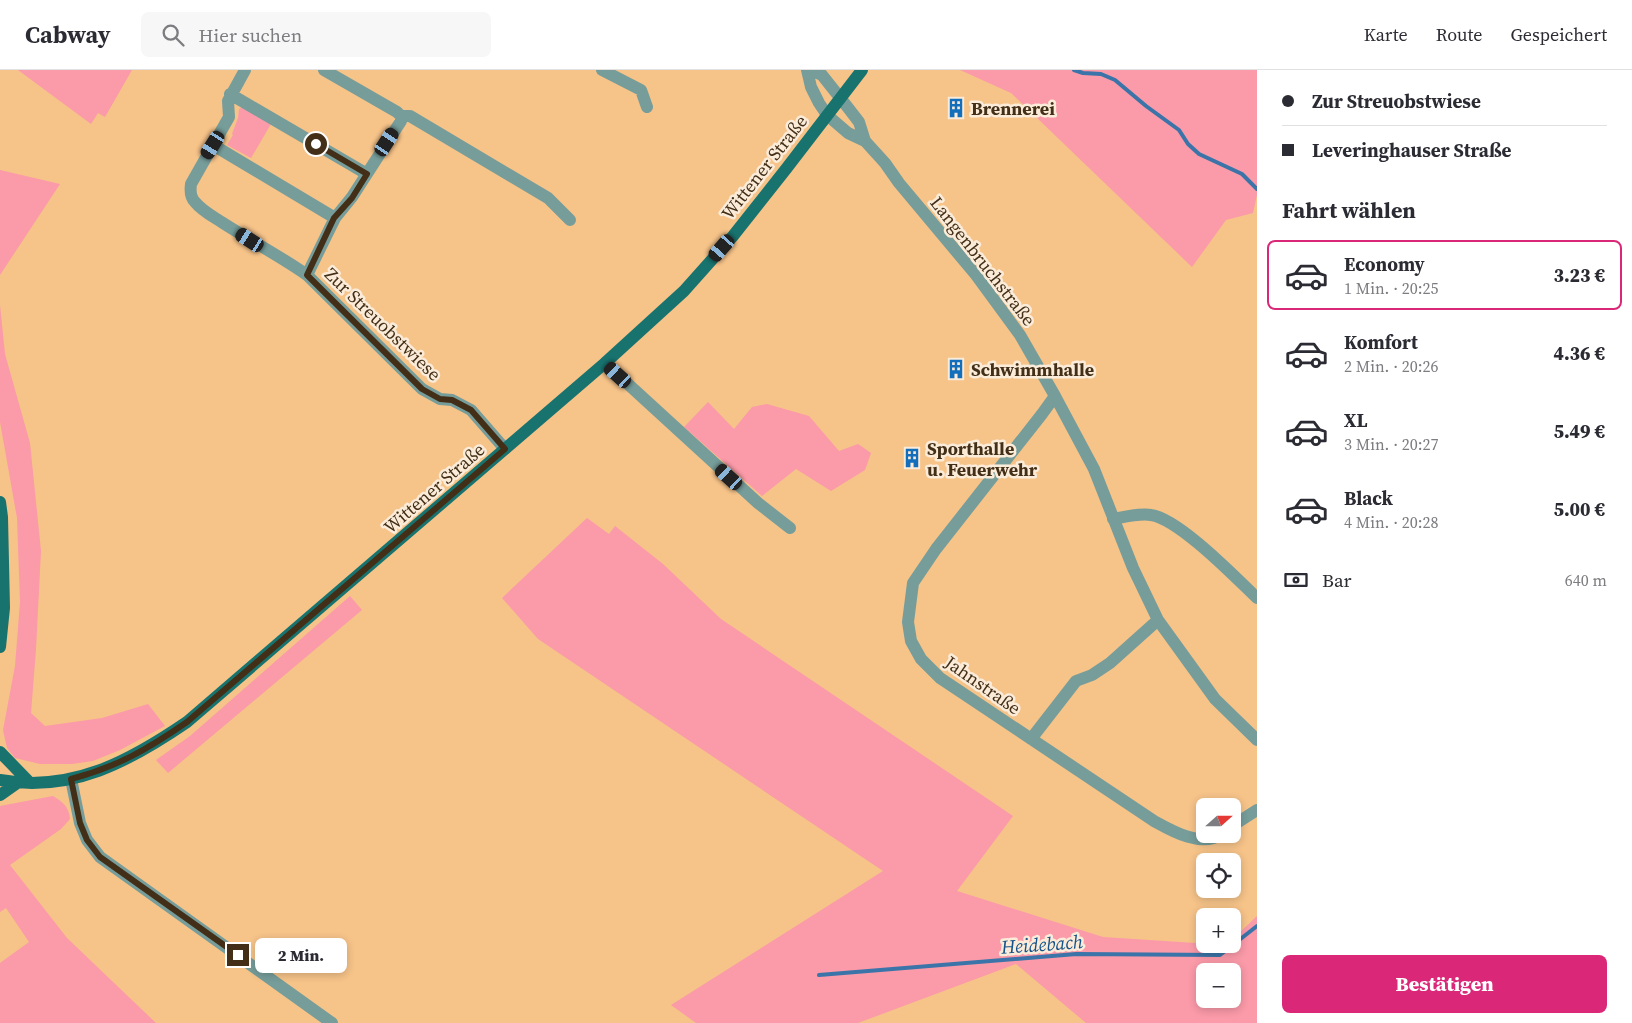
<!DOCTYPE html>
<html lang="de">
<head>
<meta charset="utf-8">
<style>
	:root { --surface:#fff; --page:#f7f7f7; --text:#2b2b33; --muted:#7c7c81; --line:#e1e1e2; --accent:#db2777 }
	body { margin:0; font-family:"Source Serif 4",serif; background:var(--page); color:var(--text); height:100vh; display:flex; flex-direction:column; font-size:19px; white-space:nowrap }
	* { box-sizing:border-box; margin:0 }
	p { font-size:16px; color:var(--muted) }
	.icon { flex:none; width:28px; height:28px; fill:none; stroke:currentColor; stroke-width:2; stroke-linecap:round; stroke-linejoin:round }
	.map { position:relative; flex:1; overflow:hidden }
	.details { display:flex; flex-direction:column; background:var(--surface); width:375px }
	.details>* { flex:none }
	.hud { display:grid; align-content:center; height:110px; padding:0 25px; background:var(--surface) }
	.needle { width:32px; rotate:69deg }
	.buttons { position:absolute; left:1196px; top:728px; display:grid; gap:10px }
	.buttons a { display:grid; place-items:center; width:45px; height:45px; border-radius:8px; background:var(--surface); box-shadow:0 2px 8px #0003; font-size:25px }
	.end { position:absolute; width:22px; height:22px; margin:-11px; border:6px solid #432f17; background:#fff; box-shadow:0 0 0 2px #fff }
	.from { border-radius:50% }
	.bubble { position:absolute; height:35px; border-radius:8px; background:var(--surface); box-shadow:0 2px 8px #0003; font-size:16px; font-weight:800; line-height:35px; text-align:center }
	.car { position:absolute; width:15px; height:30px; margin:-15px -8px; border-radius:6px; box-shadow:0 0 4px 1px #0007; background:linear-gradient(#222 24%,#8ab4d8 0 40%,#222 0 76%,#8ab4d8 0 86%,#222 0) }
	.hud b { display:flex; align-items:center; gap:18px; height:48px; font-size:19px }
	.hud b+b { border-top:1px solid var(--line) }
	.hud i { width:12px; height:12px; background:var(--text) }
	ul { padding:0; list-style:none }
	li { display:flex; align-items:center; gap:15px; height:70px; margin:0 10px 8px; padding:0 15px; border:2px solid transparent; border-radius:8px }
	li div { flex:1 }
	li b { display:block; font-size:19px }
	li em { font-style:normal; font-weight:800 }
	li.current { border-color:var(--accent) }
	li>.icon { width:45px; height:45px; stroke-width:1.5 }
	h2 { padding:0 25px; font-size:22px; line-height:60px }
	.pay { display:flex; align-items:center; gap:12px; height:55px; padding:0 25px; font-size:19px }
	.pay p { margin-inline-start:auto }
	.action { display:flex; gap:10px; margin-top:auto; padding:10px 25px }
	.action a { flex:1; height:58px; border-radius:8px; background:var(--accent); color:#fff; font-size:20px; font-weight:800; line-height:58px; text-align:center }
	header { display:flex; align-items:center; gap:30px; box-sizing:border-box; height:70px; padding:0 25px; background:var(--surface); border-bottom:1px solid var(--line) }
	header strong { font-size:24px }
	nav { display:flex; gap:28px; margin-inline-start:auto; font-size:18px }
	.search { width:350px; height:45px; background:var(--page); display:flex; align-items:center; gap:12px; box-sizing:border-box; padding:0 18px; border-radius:8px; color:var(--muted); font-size:19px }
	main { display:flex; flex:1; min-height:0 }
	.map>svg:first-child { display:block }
	.green { fill:#fb9aa9; fill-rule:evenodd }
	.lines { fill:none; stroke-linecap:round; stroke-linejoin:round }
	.stream { stroke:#3b74a8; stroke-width:4 }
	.minor { stroke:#769d9a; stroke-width:12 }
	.major { stroke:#18736f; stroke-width:12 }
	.route { stroke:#432f17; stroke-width:6 }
	.labels { text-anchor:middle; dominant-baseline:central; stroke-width:5; stroke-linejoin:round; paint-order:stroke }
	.poi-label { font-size:18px; font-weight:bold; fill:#432f17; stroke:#fbecda; text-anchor:start }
	.street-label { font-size:18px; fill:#432f17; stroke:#fbecda }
	.water-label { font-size:19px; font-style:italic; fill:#145289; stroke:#fbecda }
</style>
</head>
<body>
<header>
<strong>Cabway</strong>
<div class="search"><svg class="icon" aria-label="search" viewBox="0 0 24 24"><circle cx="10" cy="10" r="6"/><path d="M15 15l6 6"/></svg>Hier suchen</div>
<nav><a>Karte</a><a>Route</a><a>Gespeichert</a></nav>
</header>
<main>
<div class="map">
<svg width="1257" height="953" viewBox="0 0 1257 953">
	<rect width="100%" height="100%" fill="#f6c389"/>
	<!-- green -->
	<path class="green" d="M18,0H132L105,47L98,43L91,54Z
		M960,0H1257V125L1253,143L1226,150L1192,197L1011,23Z
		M245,35L271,54L251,88L227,75L233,65L232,64L238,48L239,39Z
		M0,100L60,114L0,205Z
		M0,235L5,284L30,373L41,481L36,579L31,643L45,656L102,648L148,634L165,656L120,680L93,691L72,694H40L15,688L7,678L3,660L15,596L20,532L17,448L0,352Z
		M708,332L734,359L752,337L767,334L809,346L839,381L858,374L871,383L865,400L831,421L796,399L762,426L684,357Z
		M587,448L609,464L615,456L663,494L721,549L1013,746L957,821L1103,867L1226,875L1232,874L1233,869L1257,846V953H1086L1016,894L858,953H696L671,935L883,801L538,569L502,528ZM1205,901H1232V929H1205Z
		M350,526L362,540L168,703L156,690L190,666Z
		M53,726C63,732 69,737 70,749L61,759L10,795L67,868L156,953H0V893L29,872L6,838L0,842V736Z"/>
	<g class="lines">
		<!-- stream -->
		<path class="stream" d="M1074,0L1083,3L1101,4L1115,10L1146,36L1179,60L1188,74L1199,84L1242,104L1257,119
			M819,905L1076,884L1220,885L1257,856"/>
		<!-- minor -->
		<path class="minor" d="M245,0L228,31L229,47L191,114C190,121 190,127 195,132C202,141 214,147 223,153C251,171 280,186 307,205L422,319L440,329L452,330L471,340L505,379
			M602,0L641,20L647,37
			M807,0L811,17L819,33L827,45L848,63L865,71L885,93L899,113L976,205L1020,265L1055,326L1094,399L1133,498L1158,550L1215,629L1257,670
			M811,0L822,5L849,39L859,52L865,71
			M230,24L367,104
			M401,46H410L548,128L570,150
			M213,75L335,148
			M307,205L335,148L352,127L401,51V46L397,42L324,0
			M605,293L758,433L790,458
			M1055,326L1042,344L936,479L913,513L908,552L911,571L921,589L940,608L1154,751C1172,761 1201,778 1222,764
			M1113,449C1124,447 1140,443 1151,445C1179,449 1235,507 1257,528
			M1031,669L1076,611L1092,605L1110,593L1158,550
			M71,709L80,753L87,770L100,787L332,953
			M1232,756L1257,740"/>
		<!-- major -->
		<path class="major" d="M0,432L2,447L4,538L0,577
			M0,682L30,713
			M0,710C72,723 130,691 187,652L605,293L684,221L733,166L786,99L862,0
			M0,725L17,713"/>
	</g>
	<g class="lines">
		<!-- route -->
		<path class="route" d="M238,885L100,787L87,770L80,753L71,709C117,697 148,679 187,652L505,379L471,340L452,330L440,329L422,319L307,205L334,148L352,128L367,104L316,74"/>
	</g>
	<!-- icons -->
	<defs>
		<symbol id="building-bare" viewBox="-9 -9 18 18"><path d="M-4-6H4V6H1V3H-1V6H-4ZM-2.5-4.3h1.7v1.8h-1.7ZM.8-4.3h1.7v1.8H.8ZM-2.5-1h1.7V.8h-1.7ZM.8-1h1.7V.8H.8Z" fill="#136fbc" stroke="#fbecda" stroke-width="2.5" paint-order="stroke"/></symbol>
	</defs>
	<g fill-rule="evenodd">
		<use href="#building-bare" x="942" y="24" width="28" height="28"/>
		<use href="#building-bare" x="942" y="285" width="28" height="28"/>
		<use href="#building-bare" x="898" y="374" width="28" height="28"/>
	</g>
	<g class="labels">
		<!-- poi labels -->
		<g class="poi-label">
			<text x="971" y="38">Brennerei</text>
			<text x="971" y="299">Schwimmhalle</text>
			<text x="927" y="378">Sporthalle<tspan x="927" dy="21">u. Feuerwehr</tspan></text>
		</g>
		<!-- street labels -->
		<g class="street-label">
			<text transform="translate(764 97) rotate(-52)">Wittener Straße</text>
			<text transform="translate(983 191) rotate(52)">Langenbruchstraße</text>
			<text transform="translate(383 254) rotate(44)">Zur Streuobstwiese</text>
			<text transform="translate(434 418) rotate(-41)">Wittener Straße</text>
			<text transform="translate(983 615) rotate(35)">Jahnstraße</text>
		</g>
		<!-- water labels -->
		<g class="water-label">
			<text transform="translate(1042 874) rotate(-4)">Heidebach</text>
		</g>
	</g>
</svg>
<div class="buttons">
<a><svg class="needle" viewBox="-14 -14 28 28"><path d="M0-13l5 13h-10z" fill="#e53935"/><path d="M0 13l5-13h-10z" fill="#7c7c81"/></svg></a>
<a><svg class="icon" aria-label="locate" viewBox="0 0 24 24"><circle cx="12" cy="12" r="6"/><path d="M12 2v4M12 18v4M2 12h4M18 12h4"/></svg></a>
<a>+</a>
<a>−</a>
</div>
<i class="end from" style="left:316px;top:74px"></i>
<i class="end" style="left:238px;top:885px"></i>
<div class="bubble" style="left:255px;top:868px;width:92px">2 Min.</div>
<i class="car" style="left:387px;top:72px;rotate:33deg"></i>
<i class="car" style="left:213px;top:75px;rotate:212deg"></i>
<i class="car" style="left:250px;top:170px;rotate:303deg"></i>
<i class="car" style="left:722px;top:178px;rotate:221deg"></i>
<i class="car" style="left:618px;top:305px;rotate:312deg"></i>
<i class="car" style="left:729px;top:407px;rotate:312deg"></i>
</div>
<section class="details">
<div class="hud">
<b><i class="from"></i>Zur Streuobstwiese</b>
<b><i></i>Leveringhauser Straße</b>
</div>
<h2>Fahrt wählen</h2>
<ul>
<li class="current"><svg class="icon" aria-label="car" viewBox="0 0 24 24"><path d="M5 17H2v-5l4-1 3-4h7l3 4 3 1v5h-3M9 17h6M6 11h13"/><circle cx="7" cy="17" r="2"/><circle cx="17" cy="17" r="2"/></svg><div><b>Economy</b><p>1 Min. · 20:25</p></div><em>3.23 €</em></li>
<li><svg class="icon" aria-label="car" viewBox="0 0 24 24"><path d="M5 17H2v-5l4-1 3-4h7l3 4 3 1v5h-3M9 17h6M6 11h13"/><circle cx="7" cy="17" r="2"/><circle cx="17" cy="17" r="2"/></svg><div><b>Komfort</b><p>2 Min. · 20:26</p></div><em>4.36 €</em></li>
<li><svg class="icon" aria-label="car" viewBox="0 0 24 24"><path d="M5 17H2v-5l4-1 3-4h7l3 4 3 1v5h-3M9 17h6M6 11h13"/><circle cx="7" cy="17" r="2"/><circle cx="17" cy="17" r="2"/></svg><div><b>XL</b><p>3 Min. · 20:27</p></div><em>5.49 €</em></li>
<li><svg class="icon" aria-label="car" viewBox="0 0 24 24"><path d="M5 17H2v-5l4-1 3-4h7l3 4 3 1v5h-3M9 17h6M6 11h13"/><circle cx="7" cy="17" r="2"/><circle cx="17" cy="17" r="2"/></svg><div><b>Black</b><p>4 Min. · 20:28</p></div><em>5.00 €</em></li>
</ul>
<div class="pay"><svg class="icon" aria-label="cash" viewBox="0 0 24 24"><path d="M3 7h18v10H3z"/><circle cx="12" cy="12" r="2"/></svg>Bar<p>640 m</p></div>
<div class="action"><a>Bestätigen</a></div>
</section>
</main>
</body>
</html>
